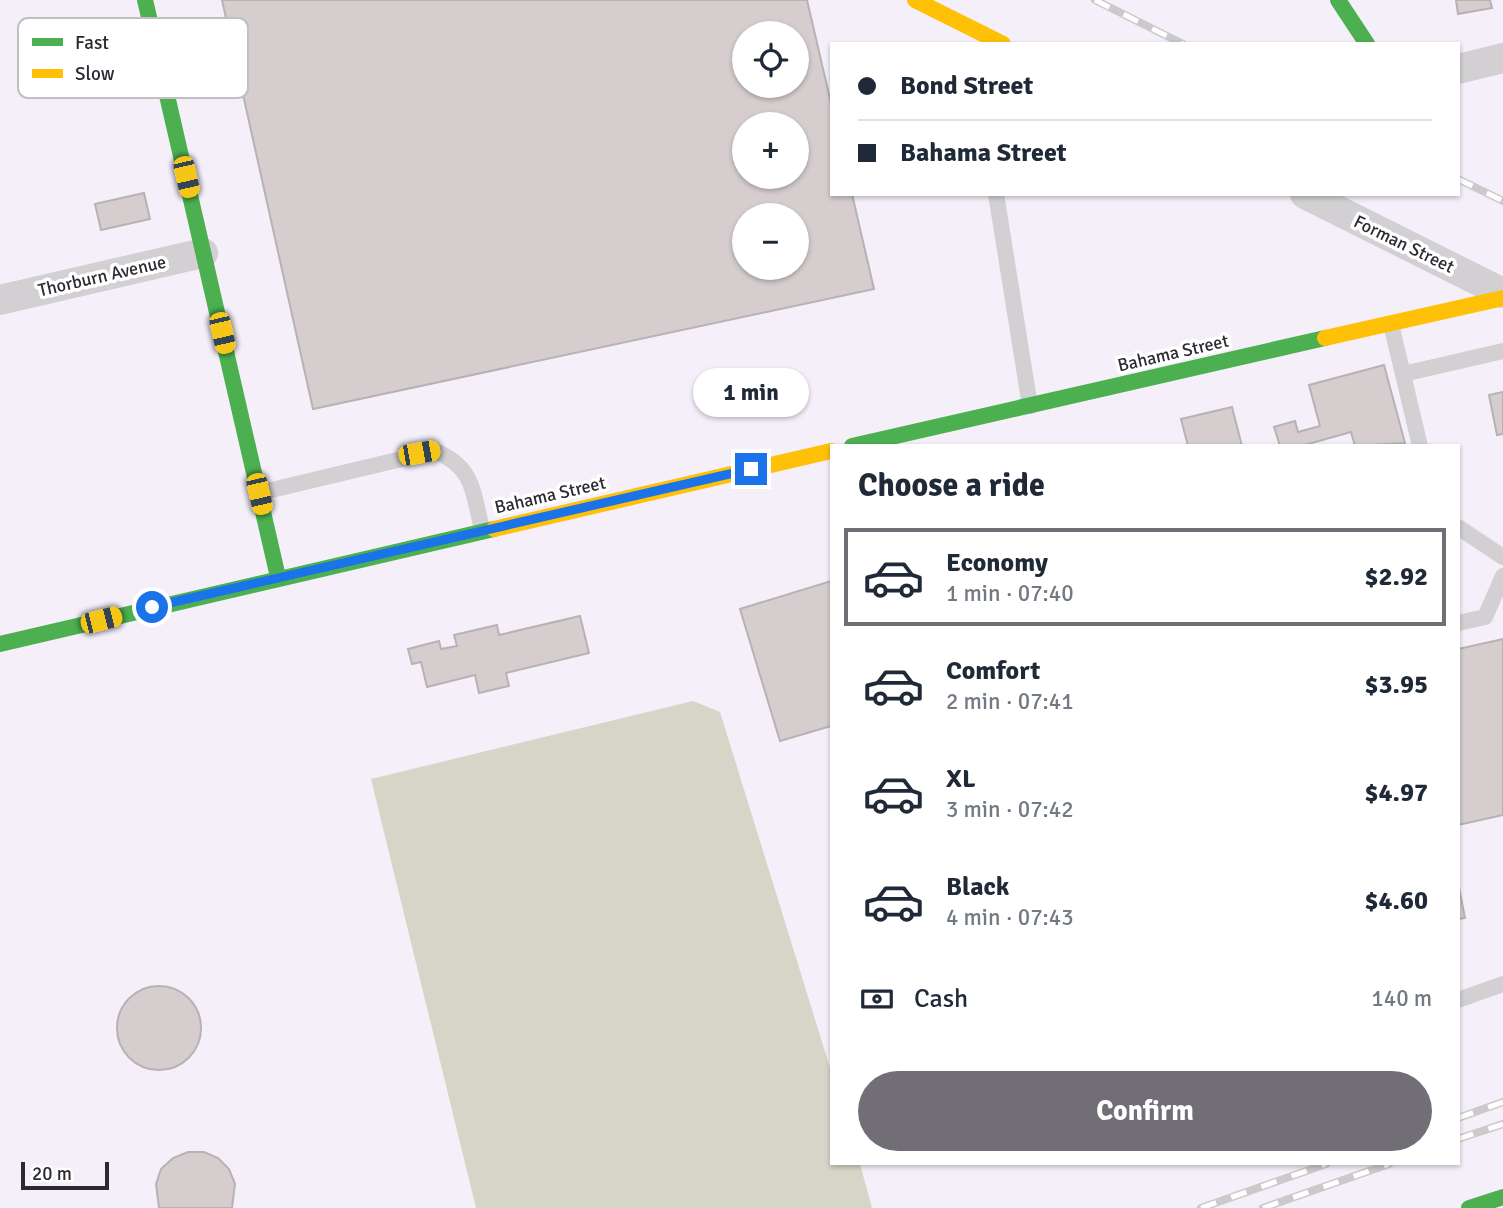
<!DOCTYPE html>
<html lang="en">
<head>
<meta charset="utf-8">
<style>
	:root { --surface:#fff; --page:#f6f6f7; --text:#1f2937; --muted:#747a83; --line:#e0e1e3; --accent:#726e76 }
	body { margin:0; font-family:Signika,sans-serif; background:var(--page); color:var(--text); height:100vh; display:flex; flex-direction:column; font-size:26px; white-space:nowrap }
	* { box-sizing:border-box; margin:0 }
	p { font-size:23px; color:var(--muted) }
	.icon { flex:none; width:38px; height:38px; fill:none; stroke:currentColor; stroke-width:2; stroke-linecap:round; stroke-linejoin:round }
	.map { position:relative; flex:1; overflow:hidden }
	.side { position:absolute; left:830px; top:444px; width:630px; height:721px; display:flex; flex-direction:column; background:var(--surface); border-radius:0px; box-shadow:0 2px 5px #0004 }
	.side>* { flex:none }
	.banner { position:absolute; left:830px; top:42px; width:630px; height:154px; border-radius:0px; box-shadow:0 2px 5px #0004; display:grid; align-content:center; height:154px; padding:0 28px; background:var(--surface) }
	.controls { position:absolute; left:732px; top:21px; display:grid; gap:14px }
	.controls a { display:grid; place-items:center; width:77px; height:77px; border-radius:50%; background:var(--surface); box-shadow:0 2px 5px #0004; font-size:35px }
	.scale { position:absolute; left:21px; bottom:18px; width:88px; box-sizing:border-box; padding-left:7px; border:4px solid #2c2930; border-top:0; font-size:19px; line-height:24px; white-space:nowrap; color:#2c2930; -webkit-text-stroke:5px #fff; paint-order:stroke }
	.end { position:absolute; width:32px; height:32px; margin:-16px; border:9px solid #1a73e8; background:#fff; box-shadow:0 0 0 4px #fff }
	.from { border-radius:50% }
	.bubble { position:absolute; height:49px; border-radius:24px; background:var(--surface); box-shadow:0 2px 5px #0004; font-size:23px; font-weight:700; line-height:49px; text-align:center }
	.car { position:absolute; width:21px; height:42px; margin:-21px -10px; border-radius:9px; box-shadow:0 0 5px 2px #0007; background:linear-gradient(#f5c518 24%,#345 0 40%,#f5c518 0 76%,#345 0 86%,#f5c518 0) }
	.banner b { display:flex; align-items:center; gap:24px; height:66px; font-size:26px }
	.banner b+b { border-top:2px solid var(--line) }
	.banner i { width:18px; height:18px; background:var(--text) }
	ul { padding:0; list-style:none }
	li { display:flex; align-items:center; gap:21px; height:98px; margin:0 14px 10px; padding:0 14px; border:4px solid transparent; border-radius:0px }
	li div { flex:1 }
	li b { display:block; font-size:26px }
	li em { font-style:normal; font-weight:700 }
	li.selected { border-color:var(--accent) }
	li>.icon { width:63px; height:63px; stroke-width:1.5 }
	h2 { padding:0 28px; font-size:32px; line-height:84px }
	.pay { display:flex; align-items:center; gap:18px; height:77px; padding:0 28px; font-size:26px }
	.pay p { margin-inline-start:auto }
	.action { display:flex; gap:14px; margin-top:auto; padding:14px 28px }
	.action a { flex:1; height:80px; border-radius:42px; background:var(--accent); color:#fff; font-size:28px; font-weight:700; line-height:80px; text-align:center }
	.map>svg:first-child { display:block }
	.forest { fill:#d5d5c8 }
	.building { fill:#d5cdce; stroke:#b7b2b4; stroke-width:2; fill-rule:evenodd }
	.lines { fill:none; stroke-linecap:round; stroke-linejoin:round }
	.lane { stroke:#d2d0d3; stroke-width:16 }
	.street { stroke:#d2d0d3; stroke-width:30 }
	.fast { stroke:#4caf50; stroke-width:16 }
	.slow { stroke:#ffc107; stroke-width:16 }
	.rail-casing { stroke:#cac9cc; stroke-width:8 }
	.rail { stroke:#fff; stroke-width:5; stroke-dasharray:16; stroke-linecap:butt }
	.route { stroke:#1a73e8; stroke-width:9 }
	.labels { text-anchor:middle; dominant-baseline:central; stroke-width:7; stroke-linejoin:round; paint-order:stroke }
	.street-label { font-size:18px; fill:#2c2930; stroke:#fff }
	.key { fill:#fff; stroke:#c0bfc1; stroke-width:2 }
	.key-label { font-size:19px; fill:#2c2930 }
</style>
</head>
<body>
<div class="map">
<svg width="1503" height="1208" viewBox="0 0 1503 1208">
	<rect width="100%" height="100%" fill="#f4eff9"/>
	<!-- forest -->
	<path class="forest" d="M693,701L720,712L831,1071V1164H860L872,1208H476L371,779Z"/>
	<!-- building -->
	<path class="building" d="M222,0H807L831,103V194H852L874,289L313,409ZM744,33H796V86H744ZM744,124H796V177H744ZM744,215H796V268H744Z
		M1456,0H1490L1492,8L1458,14Z
		M144,193L150,219L101,230L95,204Z
		M1384,365L1405,443L1355,446L1351,432L1301,446H1280L1274,427L1295,421L1298,432L1320,426L1309,385Z
		M1503,392V434L1497,435L1489,395Z
		M1232,407L1242,446H1188L1181,419Z
		M831,581V726L780,741L740,609Z
		M580,616L589,653L506,673L509,686L479,693L475,675L427,687L421,662L412,664L408,649L439,641L441,649L457,646L454,635L497,625L499,635Z
		M1503,639V815L1458,825V649Z
		M1458,883L1465,918L1458,919Z
		M117 1028a42 42 0 1 1 84 0a42 42 0 1 1-84 0Z
		M188,1152H204L218,1158L229,1169L235,1184L232,1208H159L156,1184L161,1169L173,1158Z"/>
	<g class="lines">
		<!-- lane -->
		<path class="lane" d="M996,194L1030,406
			M1391,324L1420,446
			M1403,374L1503,351
			M259,493L435,451C474,467 473,492 482,530
			M1458,527L1503,557
			M1458,623L1485,617L1503,576
			M1458,1000L1503,984"/>
		<!-- street -->
		<path class="street" d="M1458,69L1503,58
			M1305,194L1503,293
			M0,300L203,253"/>
		<!-- fast -->
		<path class="fast" d="M145,0L278,577
			M1338,0L1367,44
			M852,446L1325,338
			M0,644L494,529
			M1469,1208L1503,1197"/>
		<!-- slow -->
		<path class="slow" d="M915,0L1003,44
			M1325,338L1503,298
			M494,529L831,451"/>
		<defs>
			<path id="rail" d="M1095,0L1183,44
				M1458,179L1503,201
				M1458,1118L1503,1102
				M1458,1139L1503,1124
				M1201,1208L1326,1164
				M1263,1208L1389,1164"/>
		</defs>
		<!-- rail casing -->
		<use href="#rail" class="rail-casing"/>
		<!-- rail -->
		<use href="#rail" class="rail"/>
	</g>
	<g class="lines">
		<!-- route -->
		<path class="route" d="M152,607L751,469"/>
	</g>
	<g class="labels">
		<!-- street labels -->
		<g class="street-label">
			<text transform="translate(1404 244) rotate(26)">Forman Street</text>
			<text transform="translate(102 276) rotate(-13)">Thorburn Avenue</text>
			<text transform="translate(1173 353) rotate(-13)">Bahama Street</text>
			<text transform="translate(550 495) rotate(-13)">Bahama Street</text>
		</g>
	</g>
	<!-- legend -->
	<rect x="18" y="18" width="230" height="80" rx="10" class="key"/>
	<rect x="32" y="38" width="31" height="8" fill="#4caf50"/>
	<rect x="32" y="69" width="31" height="9" fill="#ffc107"/>
	<g class="key-label">
		<text x="75" y="49">Fast</text>
		<text x="75" y="80">Slow</text>
	</g>
</svg>
<div class="controls">
<a><svg class="icon" aria-label="locate" viewBox="0 0 24 24"><circle cx="12" cy="12" r="6"/><path d="M12 2v4M12 18v4M2 12h4M18 12h4"/></svg></a>
<a>+</a>
<a>−</a>
</div>
<div class="scale">20 m</div>
<i class="end from" style="left:152px;top:607px"></i>
<i class="end" style="left:751px;top:469px"></i>
<div class="bubble" style="left:693px;top:368px;width:116px">1 min</div>
<i class="car" style="left:186px;top:177px;rotate:167deg"></i>
<i class="car" style="left:222px;top:333px;rotate:167deg"></i>
<i class="car" style="left:419px;top:453px;rotate:80deg"></i>
<i class="car" style="left:259px;top:494px;rotate:167deg"></i>
<i class="car" style="left:101px;top:620px;rotate:76deg"></i>
<div class="banner">
<b><i class="from"></i>Bond Street</b>
<b><i></i>Bahama Street</b>
</div>
<section class="side">
<h2>Choose a ride</h2>
<ul>
<li class="selected"><svg class="icon" aria-label="car" viewBox="0 0 24 24"><path d="M5 17H2v-5l4-1 3-4h7l3 4 3 1v5h-3M9 17h6M6 11h13"/><circle cx="7" cy="17" r="2"/><circle cx="17" cy="17" r="2"/></svg><div><b>Economy</b><p>1 min · 07:40</p></div><em>$2.92</em></li>
<li><svg class="icon" aria-label="car" viewBox="0 0 24 24"><path d="M5 17H2v-5l4-1 3-4h7l3 4 3 1v5h-3M9 17h6M6 11h13"/><circle cx="7" cy="17" r="2"/><circle cx="17" cy="17" r="2"/></svg><div><b>Comfort</b><p>2 min · 07:41</p></div><em>$3.95</em></li>
<li><svg class="icon" aria-label="car" viewBox="0 0 24 24"><path d="M5 17H2v-5l4-1 3-4h7l3 4 3 1v5h-3M9 17h6M6 11h13"/><circle cx="7" cy="17" r="2"/><circle cx="17" cy="17" r="2"/></svg><div><b>XL</b><p>3 min · 07:42</p></div><em>$4.97</em></li>
<li><svg class="icon" aria-label="car" viewBox="0 0 24 24"><path d="M5 17H2v-5l4-1 3-4h7l3 4 3 1v5h-3M9 17h6M6 11h13"/><circle cx="7" cy="17" r="2"/><circle cx="17" cy="17" r="2"/></svg><div><b>Black</b><p>4 min · 07:43</p></div><em>$4.60</em></li>
</ul>
<div class="pay"><svg class="icon" aria-label="cash" viewBox="0 0 24 24"><path d="M3 7h18v10H3z"/><circle cx="12" cy="12" r="2"/></svg>Cash<p>140 m</p></div>
<div class="action"><a>Confirm</a></div>
</section>
</div>
</body>
</html>
